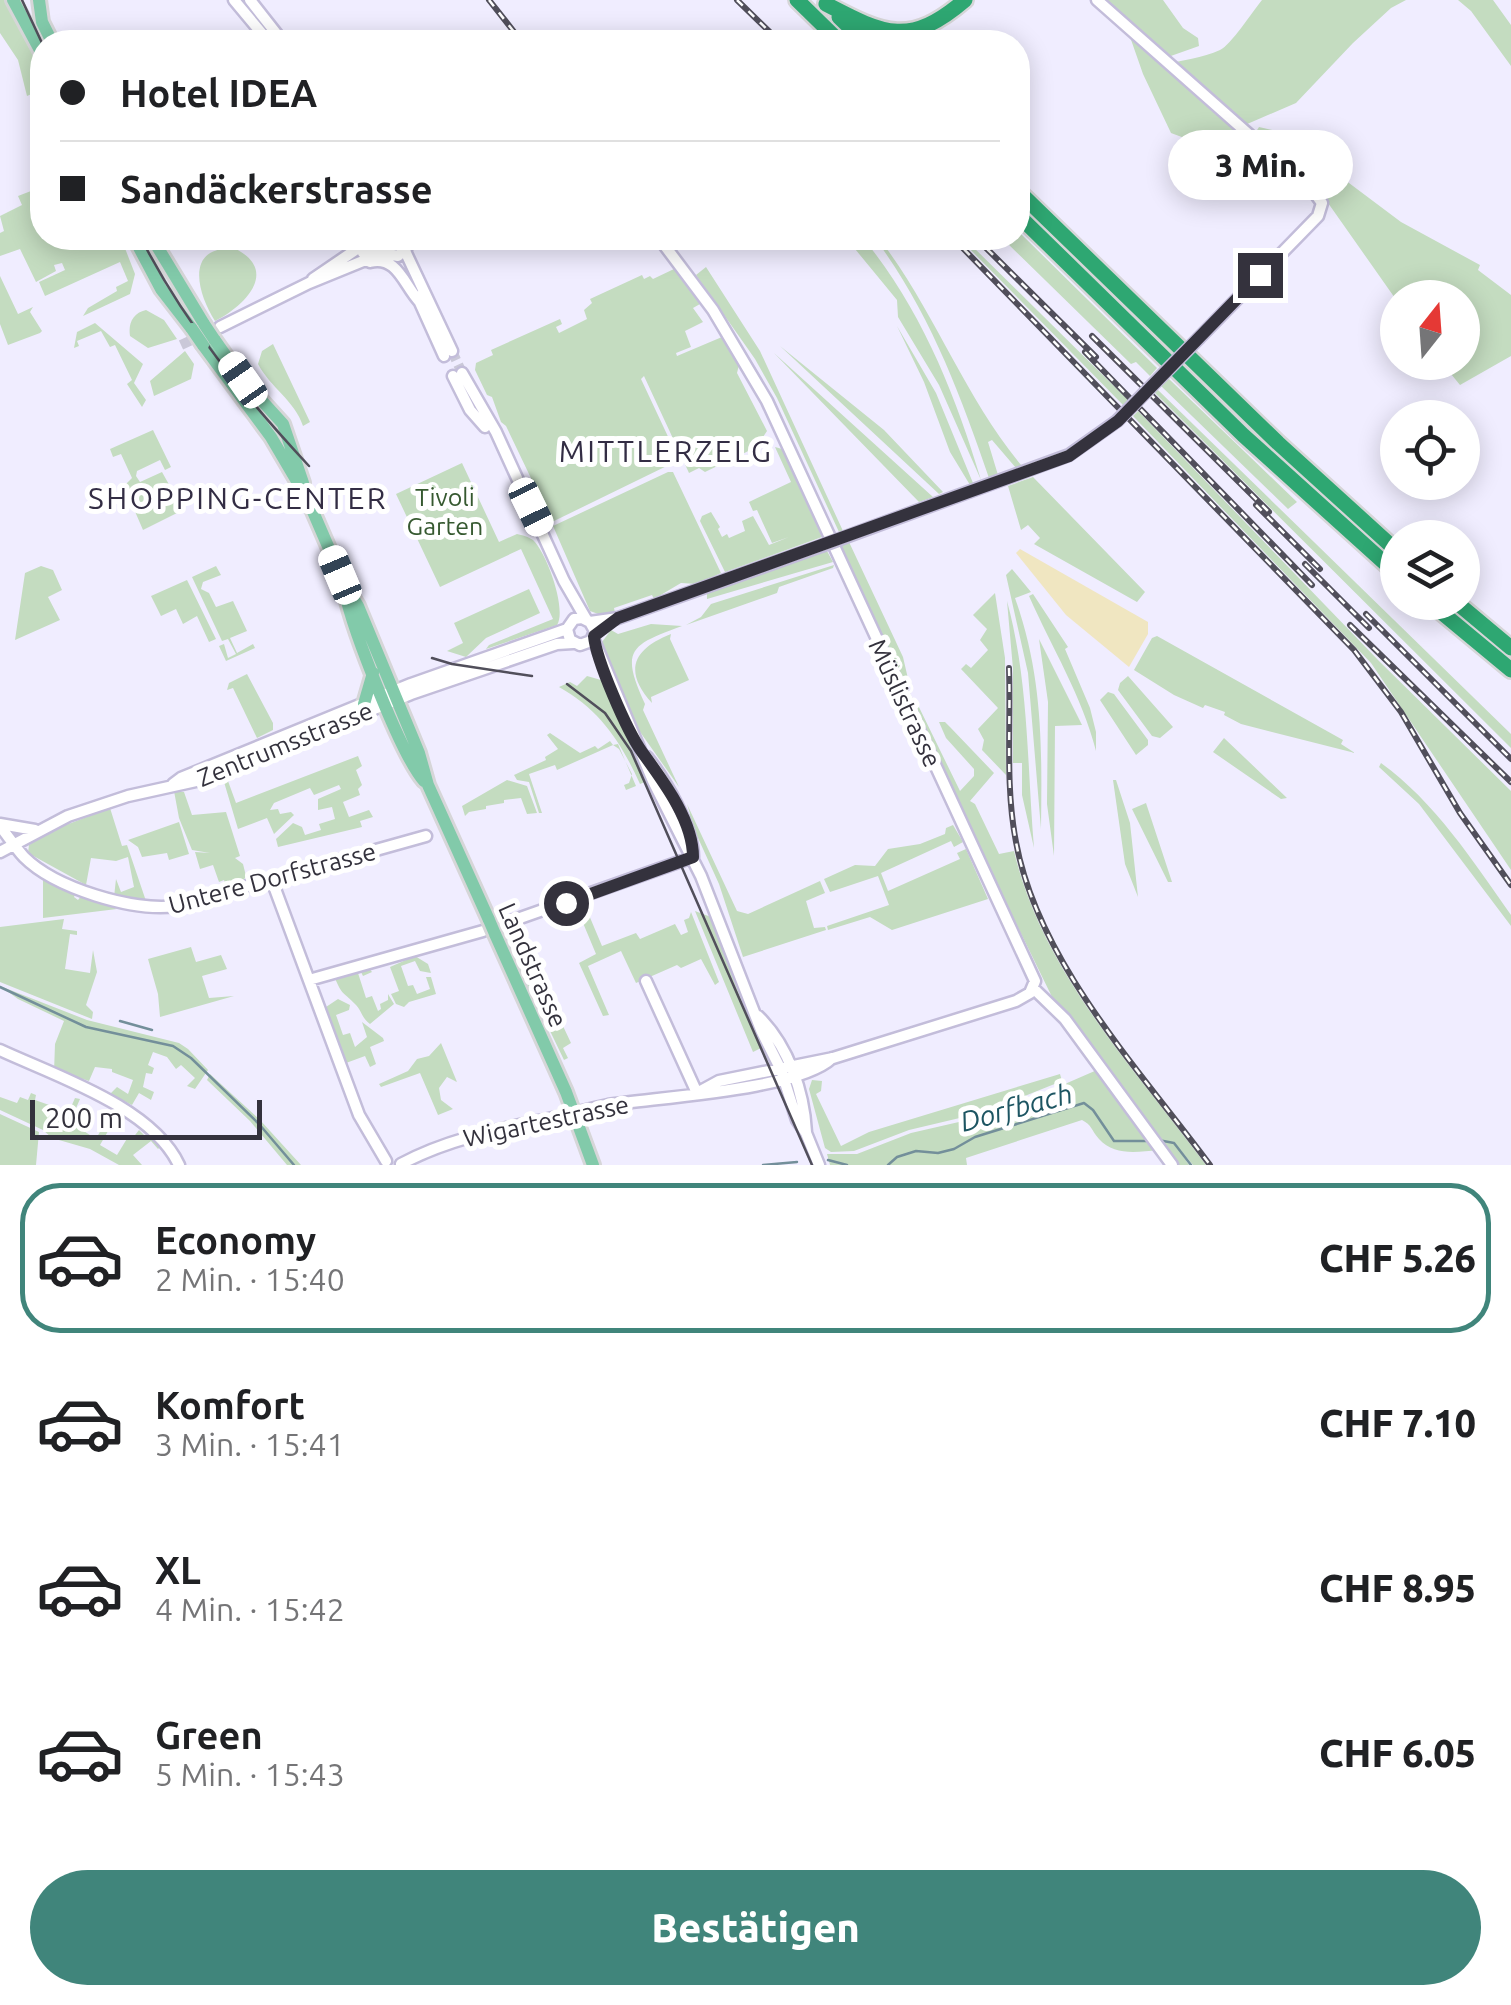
<!DOCTYPE html>
<html lang="de">
<head>
<meta charset="utf-8">
<style>
	:root { --surface:#fff; --page:#f6f6f6; --text:#202124; --muted:#757577; --line:#e0e0e0; --accent:#40857b }
	body { margin:0; font-family:Ubuntu,sans-serif; background:var(--page); color:var(--text); height:100vh; display:flex; flex-direction:column; font-size:38px; white-space:nowrap }
	* { box-sizing:border-box; margin:0 }
	p { font-size:32px; color:var(--muted) }
	.icon { flex:none; width:55px; height:55px; fill:none; stroke:currentColor; stroke-width:2; stroke-linecap:round; stroke-linejoin:round }
	.map { position:relative; height:1165px; overflow:hidden }
	.details { display:flex; flex-direction:column; background:var(--surface); flex:1 }
	.details>* { flex:none }
	.banner { position:absolute; left:30px; top:30px; width:1000px; height:220px; border-radius:40px; box-shadow:0 5px 25px #0003; display:grid; align-content:center; height:220px; padding:0 30px; background:var(--surface) }
	.needle { width:65px; rotate:17deg }
	.tools { position:absolute; left:1380px; top:280px; display:grid; gap:20px }
	.tools a { display:grid; place-items:center; width:100px; height:100px; border-radius:50%; background:var(--surface); box-shadow:0 5px 25px #0003; font-size:50px }
	.scale { position:absolute; left:30px; bottom:25px; width:232px; box-sizing:border-box; padding-left:10px; border:5px solid #34323d; border-top:0; font-size:28px; line-height:35px; white-space:nowrap; color:#34323d; -webkit-text-stroke:8px #fff; paint-order:stroke }
	.end { position:absolute; width:45px; height:45px; margin:-22px; border:12px solid #34323d; background:#fff; box-shadow:0 0 0 5px #fff }
	.from { border-radius:50% }
	.bubble { position:absolute; height:70px; border-radius:35px; background:var(--surface); box-shadow:0 5px 25px #0003; font-size:32px; font-weight:800; line-height:70px; text-align:center }
	.car { position:absolute; width:30px; height:60px; margin:-30px -15px; border-radius:12px; box-shadow:0 0 8px 2px #0007; background:linear-gradient(#fff 24%,#345 0 40%,#fff 0 76%,#345 0 86%,#fff 0) }
	.banner b { display:flex; align-items:center; gap:35px; height:95px; font-size:38px }
	.banner b+b { border-top:2px solid var(--line) }
	.banner i { width:25px; height:25px; background:var(--text) }
	ul { padding:18px 0 0; list-style:none }
	li { display:flex; align-items:center; gap:30px; height:150px; margin:0 20px 15px; padding:0 10px; border:5px solid transparent; border-radius:40px }
	li div { flex:1 }
	li b { display:block; font-size:38px }
	li em { font-style:normal; font-weight:800 }
	li.on { border-color:var(--accent) }
	li>.icon { width:90px; height:90px; stroke-width:1.5 }
	.cta { display:flex; gap:20px; margin-top:auto; padding:20px 30px }
	.cta a { flex:1; height:115px; border-radius:60px; background:var(--accent); color:#fff; font-size:40px; font-weight:800; line-height:115px; text-align:center }
	.map>svg:first-child { display:block }
	.green { fill:#c4dcc0 }
	.sand { fill:#f0e6c1 }
	.lines { fill:none; stroke-linecap:round; stroke-linejoin:round }
	.stream { stroke:#738f9a; stroke-width:2.5 }
	.minor-tunnel { stroke:#cac8d8; stroke-width:10; stroke-dasharray:10 5; stroke-linecap:butt }
	.minor-casing { stroke:#c3bdda; stroke-width:15 }
	.major-casing { stroke:#d6d6d8; stroke-width:18 }
	.highway-casing { stroke:#d6d6d8; stroke-width:20 }
	.minor { stroke:#fff; stroke-width:10 }
	.major { stroke:#82caaa; stroke-width:12 }
	.highway { stroke:#2ea772; stroke-width:15 }
	.tram { stroke:#514f5b; stroke-width:2.5 }
	.rail-casing { stroke:#514f5b; stroke-width:6 }
	.rail { stroke:#fff; stroke-width:2.5; stroke-dasharray:8; stroke-linecap:butt }
	.minor-bridge-casing { stroke:#c3bdda; stroke-width:15; stroke-linecap:butt }
	.major-bridge-casing { stroke:#d6d6d8; stroke-width:18; stroke-linecap:butt }
	.minor-bridge { stroke:#fff; stroke-width:10 }
	.major-bridge { stroke:#82caaa; stroke-width:12 }
	.route { stroke:#34323d; stroke-width:12 }
	.labels { text-anchor:middle; dominant-baseline:central; stroke-width:10; stroke-linejoin:round; paint-order:stroke }
	.park-label { font-size:25px; fill:#365930; stroke:#fff }
	.street-label { font-size:25px; fill:#34323d; stroke:#fff }
	.water-label { font-size:28px; font-style:italic; fill:#1d5562; stroke:#fff }
	.quarter-label { font-size:30px; letter-spacing:2.5px; fill:#332d44; stroke:#fff }
</style>
</head>
<body>
<div class="map">
<svg width="1511" height="1165" viewBox="0 0 1511 1165">
	<rect width="100%" height="100%" fill="#f0edff"/>
	<!-- green -->
	<path class="green" d="M0,0H4L42,72V117L34,93L27,96L18,60L0,33Z
		M1102,0H1163L1183,28L1198,38L1199,46L1168,57Z
		M1262,0H1406L1391,8L1353,43L1296,103L1208,141L1195,142L1171,133L1143,74L1129,34L1163,65C1181,60 1203,58 1220,50C1231,45 1252,12 1262,0Z
		M1458,0H1493L1511,25V66L1471,11Z
		M1259,127L1281,132L1401,222L1480,265L1478,270L1511,295V356L1460,385L1442,363L1462,362V298H1398L1397,301L1321,193L1324,188L1293,160L1288,164L1254,135Z
		M31,191L42,213V238H121L135,274L130,294L83,316L88,308L117,291L116,287L128,281L120,262L45,296L39,282L65,270L62,263L54,265L56,271L36,282L20,249L0,256V233L4,231L0,216L22,205L18,196Z
		M1018,231L1157,368L1150,376L1136,362L1131,364L1002,238H1018Z
		M846,238H863C921,309 955,393 981,480L939,385L898,317L897,300Z
		M959,238H964L1128,400L1123,405Z
		M884,245C936,315 966,399 1022,466L1016,468L992,440L988,442L998,475L989,478C961,396 932,319 882,248Z
		M236,249C280,272 243,307 215,321C197,293 184,244 236,249Z
		M706,267L760,351L843,531L839,532L777,398L755,359L696,275Z
		M674,269L700,304L693,308L703,322L685,331L691,347L676,353L677,356L722,337L739,365L737,373L767,431L763,437L765,443L705,472L699,468L689,473L644,376L641,379L679,460L552,522L506,426L501,422L492,397L487,395L475,370L476,363L493,355L491,350L560,319L562,324L556,327L559,333L587,319L584,310L592,303L590,299L642,275L644,279L650,276L653,279Z
		M0,276L18,314L33,307L30,312L42,331L40,333L8,345L0,324Z
		M146,310L164,320L177,339L148,348L130,336C128,323 133,313 146,310Z
		M95,323L143,364L134,383L146,400L142,407L127,384L132,380L115,345L110,347L101,331L77,341L79,346L74,348L77,332Z
		M897,326L936,393L973,483L970,485L950,452L924,382Z
		M273,344L310,422L303,426C295,401 270,387 258,364L262,351Z
		M780,346L884,430L943,492L939,494Z
		M185,351L194,364L191,379L154,396L150,381Z
		M774,353L933,497L919,502Z
		M1168,378L1297,502L1288,509L1160,385Z
		M1157,389L1511,734V748L1154,392Z
		M1138,411L1379,661L1511,791V870L1371,663L1133,416Z
		M153,430L171,467L165,470L160,460L137,471L136,476L140,482L162,472L176,497L174,498L179,512L143,530L124,486L132,478L121,454L113,457L110,449Z
		M775,447L782,449L822,537L725,572L700,521L702,516L711,512L720,527L718,529L722,537L727,534L729,538L745,531L742,521L753,516L769,545L789,537L772,543L757,510L753,511L749,502L791,482Z
		M462,463L499,542L517,534C522,535 529,537 533,540C547,553 567,610 557,625L486,649L489,645L553,619L521,549L440,587L396,494Z
		M668,472H673L721,573L697,584L681,583L654,599L652,595L614,608L615,613L601,615L590,611L553,526Z
		M1033,477L1145,592L1137,602L1034,544L1040,538L1028,525L1021,530L1008,486Z
		M849,542L903,657L909,683L903,685L838,545Z
		M827,551L833,562L707,599V592Z
		M834,565L833,568L779,587L777,593L686,625L701,617L711,604Z
		M41,566L53,570L62,590L48,597L60,620L15,640L25,573Z
		M216,566L221,575L203,582L201,589L209,593L216,607L233,601L247,631L230,638L237,653L253,644L255,648L226,661L219,646L224,644L228,658L236,654L228,639L222,641L192,577Z
		M1012,569L1031,592L1015,598C1043,677 1042,747 1041,829L1028,673L1006,575Z
		M187,580L216,639L209,642L197,616L183,624L176,609L161,616L151,596Z
		M529,589L540,613L486,638L466,657L447,651L463,643L454,623Z
		M995,593L1005,658L1006,775L982,750L984,740L978,729L998,708L961,669L966,664L971,668L988,650L980,640L987,629L973,615Z
		M1033,594L1068,647L1065,649L1090,708L1096,732V751C1082,696 1052,648 1029,596Z
		M1007,601C1029,682 1027,765 1034,848L1022,795V763H1013V669Z
		M651,624L682,626C630,645 620,650 645,704L643,710L679,787L638,729L602,650V642L611,630L618,634Z
		M671,634L670,639L689,680L651,697L652,703C623,671 633,649 671,634Z
		M1157,636L1343,740L1341,744L1355,753L1241,724L1224,715L1225,712L1205,705L1203,708L1174,695L1134,670L1152,638Z
		M1039,639L1082,725L1055,726L1054,856L1047,804L1048,702Z
		M247,674L273,723V730L257,738L233,688L227,690L229,683Z
		M587,676L601,680L647,781L640,784C621,742 600,710 559,687L570,682L577,686Z
		M1128,676L1173,727L1160,738L1152,736L1118,690L1120,683Z
		M1108,692L1114,694L1148,740V745L1136,755L1100,700Z
		M915,699L960,791L974,776V769L946,738L939,722H945L950,727L994,773L970,801L975,804L999,854L1014,851C1042,971 1134,1068 1206,1165H1193L1172,1140L1189,1165H1176C1135,1111 1096,1054 1054,1001L910,706Z
		M550,733L580,753L595,746L598,749L610,741L613,745L618,744L636,786L626,790L624,785L629,783L632,774L619,749L613,745L557,770L555,765L529,774L542,813H539L529,782L517,780L514,775L546,760L545,757L558,749L547,735Z
		M1224,738L1287,798L1281,799L1213,752Z
		M358,756L362,766L356,770L362,785L358,789L360,795L343,802L349,817L369,810L373,817L360,821L362,827L278,847L276,839L293,823L302,827L305,835L321,830L319,824L335,819L332,807L318,810V799L341,789L339,785L314,795L310,788L274,803L270,810L278,809L280,814L291,812L294,815L274,834L267,818L238,829L224,782L228,781L236,803Z
		M1381,763C1435,802 1473,861 1511,915V926L1419,804L1379,767Z
		M507,780L527,786L537,813L527,814L521,798L504,800V803L486,806V809L469,812L465,816L462,806Z
		M1113,780H1116L1130,823L1138,897L1125,864Z
		M174,791L184,792L192,815L226,812L240,856L235,858L243,864L246,876L242,883L226,887L224,880L219,882L213,865L200,869L195,852L210,853L192,850L179,818Z
		M1146,803L1172,882H1168L1132,809Z
		M687,804L737,911L748,914L820,881L825,893L806,901L814,928L825,927L826,930L743,957L719,884L688,816L690,814Z
		M110,808L122,846L127,845L147,904L114,897L116,879L121,892L134,887L128,857L116,861L91,858L86,885L28,853L29,845L53,830Z
		M179,822L189,854L169,860L167,853L142,857L138,847L128,840Z
		M953,825L963,842L954,847L951,841L881,873L888,891L960,859L957,853L966,849L988,899L892,930L870,917L828,930L827,926L889,905L878,876L830,892L824,879L855,865L875,866L888,849L920,844L945,834L946,828Z
		M43,876L76,892L74,897L78,900L82,895L117,909L43,918Z
		M586,908L602,946L636,933L640,939L675,924L681,935L688,932L684,920L689,918L691,912L719,982L715,985L701,959L681,968L677,965L636,983L621,951L588,966L609,1015L603,1016L579,963L596,954L578,911Z
		M695,911L711,917L744,1008L763,1047L753,1052Z
		M64,919L62,929L77,931V935L70,934L65,969L90,973L93,950L97,972L86,1005L93,1012L92,1019L0,982V927Z
		M519,933L571,1043L563,1048L568,1058L564,1060L513,954L516,952L510,937Z
		M191,947L196,962L221,955L227,969L202,976L209,998L234,996L160,1017L158,994L148,959Z
		M415,956L428,964L431,973L420,971L415,961L401,966L408,986L413,985L417,994L430,989L426,977H431L436,994L409,1002L404,1007L396,1004L391,994L399,991L390,967Z
		M368,967L372,972L363,976L361,972L358,973L366,998L372,996L378,1011L381,1009L380,1004L388,1000V994L394,1004L370,1024C361,1017 362,1011 355,1004C344,992 342,996 335,978Z
		M0,986L87,1020L179,1043L188,1049L208,1070L195,1089L187,1086L195,1078L181,1065L176,1069L167,1057L153,1052L148,1065L154,1068L152,1074L146,1073L143,1087L154,1092L151,1100L139,1093L132,1105L110,1094L117,1087L128,1094L133,1080L112,1072V1069L95,1067L89,1081L83,1079L80,1084L54,1072L55,1044L64,1021L18,999Z
		M338,999L350,1005L349,1010L336,1015L343,1035L350,1033L355,1047L367,1037L362,1022L383,1038L384,1041L370,1047L376,1064L370,1067L365,1056L346,1063L326,1007Z
		M441,1043L457,1082L447,1077L439,1088L441,1100L453,1109L438,1115L420,1073L381,1087L379,1084L408,1071L417,1059L429,1056Z
		M1097,1070L1158,1150C1137,1152 1114,1156 1099,1139C1091,1130 1092,1125 1082,1120L966,1158L967,1165H830L827,1154H857L911,1133L998,1113Z
		M210,1074L260,1120L301,1165H287L250,1121L207,1080Z
		M1060,1074L1062,1081L985,1112L909,1130L854,1151L831,1152L825,1148L809,1089L812,1080L822,1081L821,1091L816,1094L841,1146L869,1132Z
		M31,1093L36,1095L35,1100L52,1106L54,1110L51,1117L64,1123L75,1098L80,1099L70,1122L93,1137H97L105,1123L111,1126L100,1145L117,1155L128,1137L132,1139L139,1130L146,1137L152,1133L161,1146L158,1149L151,1141L133,1155L142,1165H119L90,1149L52,1138L43,1130L0,1110V1097L17,1103L20,1097L28,1100Z
		M0,1114L39,1132L36,1165H0Z"/>
	<!-- sand -->
	<path class="sand" d="M1020,549L1148,622V634L1129,667L1066,615L1016,553Z"/>
	<g class="lines">
		<!-- stream -->
		<path class="stream" d="M0,987L86,1027L173,1046L191,1058L259,1124L294,1165
			M120,1021L152,1030
			M1158,1140L1174,1143L1191,1165
			M828,1160L847,1165
			M763,1165L797,1162
			M888,1165L897,1157L916,1151L938,1153L954,1149L975,1137L1084,1103L1093,1110L1114,1141H1151"/>
		<!-- minor-tunnel -->
		<path class="minor-tunnel" d="M181,345L220,327
			M452,351L462,373"/>
		<defs>
			<path id="minor" d="M234,0L269,42
				M250,0L283,42
				M1097,0L1314,192L1322,203L1318,216L1199,338
				M659,238L713,310L767,401L1035,981L1030,993L1016,1001L833,1058L719,1081L697,1093
				M407,243L423,238
				M383,248L388,254L398,256L407,247L406,238
				M405,251L452,351
				M363,253L382,243
				M370,262C397,255 404,285 419,301
				M313,279L373,238
				M417,296L444,356
				M220,327L309,283L385,252
				M462,373L496,432L564,581L586,619
				M453,376L470,410L485,427
				M590,622L595,631L591,641L580,645L570,640L567,629L574,619L582,618L590,622L618,618L821,546
				M593,638L653,781L701,876L761,1030L781,1070L797,1120L806,1133L819,1165
				M647,757C665,780 693,827 693,857
				M173,784L181,778L411,684L567,629
				M0,824L35,830
				M0,826C8,836 15,847 24,857C55,888 133,912 176,906L426,836
				M0,852L68,816L128,796L196,781L411,694L557,644L573,643
				M271,878L359,1115L386,1161
				M500,925L693,857
				M309,980L483,931
				M646,981L697,1093
				M1033,988L1065,1019L1172,1165
				M758,1016C788,1045 804,1092 806,1132
				M0,1050C56,1076 152,1107 179,1165
				M401,1164C448,1139 496,1130 548,1119C568,1115 588,1109 608,1105C660,1097 798,1090 832,1058"/>
			<path id="major" d="M13,0L42,54
				M39,0L42,22L52,42
				M134,238L161,289L192,329
				M152,238L204,324
				M214,339L243,380L283,424L303,483
				M203,345L271,437L308,500L343,581L358,606L419,753L428,785L489,920
				M345,593C353,630 401,755 424,781
				M364,704L373,673
				M495,934L566,1092L593,1165"/>
			<path id="highway" d="M797,0L840,42
				M826,4C885,35 910,47 965,0
				M839,17L865,42
				M1018,191L1278,443L1398,552
				M1018,215L1243,435L1398,575
				M1429,602L1511,670
				M1456,602L1511,648"/>
		</defs>
		<!-- minor casing -->
		<use href="#minor" class="minor-casing"/>
		<!-- major casing -->
		<use href="#major" class="major-casing"/>
		<!-- highway casing -->
		<use href="#highway" class="highway-casing"/>
		<!-- minor -->
		<use href="#minor" class="minor"/>
		<!-- major -->
		<use href="#major" class="major"/>
		<!-- highway -->
		<use href="#highway" class="highway"/>
		<!-- tram -->
		<path class="tram" d="M22,0L42,43
			M141,238C184,323 245,397 309,466
			M432,658L452,664L532,676
			M567,684L605,713L631,751L812,1165"/>
		<defs>
			<path id="rail" d="M489,0L522,42
				M737,0L780,42
				M953,238L1354,650L1401,712L1460,813L1511,885
				M976,238L1096,357
				M1092,336L1269,512
				M1085,352L1312,585
				M1256,505L1320,569
				M1305,564L1369,628
				M1366,614L1511,759
				M1350,625L1511,782
				M1009,668C1011,726 1005,785 1016,842C1038,962 1139,1069 1210,1165"/>
		</defs>
		<!-- rail casing -->
		<use href="#rail" class="rail-casing"/>
		<!-- rail -->
		<use href="#rail" class="rail"/>
		<defs>
			<path id="minor-bridge" d="M821,546L1069,455L1117,421L1199,338"/>
			<path id="major-bridge" d="M204,324L214,339
				M192,329L203,345
				M489,920L495,934"/>
		</defs>
		<!-- minor-bridge casing -->
		<use href="#minor-bridge" class="minor-bridge-casing"/>
		<!-- major-bridge casing -->
		<use href="#major-bridge" class="major-bridge-casing"/>
		<!-- minor-bridge -->
		<use href="#minor-bridge" class="minor-bridge"/>
		<!-- major-bridge -->
		<use href="#major-bridge" class="major-bridge"/>
	</g>
	<g class="lines">
		<!-- route -->
		<path class="route" d="M566,903L693,857C693,820 663,781 642,752C627,731 596,660 594,636L618,618L1069,456L1118,421L1260,275"/>
	</g>
	<g class="labels">
		<!-- park labels -->
		<g class="park-label">
			<text x="445" y="497">Tivoli<tspan x="445" dy="29">Garten</tspan></text>
		</g>
		<!-- street labels -->
		<g class="street-label">
			<text transform="translate(905 703) rotate(65)">Müslistrasse</text>
			<text transform="translate(285 744) rotate(-22)">Zentrumsstrasse</text>
			<text transform="translate(272 878) rotate(-15)">Untere Dorfstrasse</text>
			<text transform="translate(533 965) rotate(66)">Landstrasse</text>
			<text transform="translate(546 1121) rotate(-12)">Wigartestrasse</text>
		</g>
		<!-- water labels -->
		<g class="water-label">
			<text transform="translate(1016 1107) rotate(-15)">Dorfbach</text>
		</g>
		<!-- quarter labels -->
		<g class="quarter-label">
			<text x="666" y="451">MITTLERZELG</text>
			<text x="238" y="498">SHOPPING-CENTER</text>
		</g>
	</g>
</svg>
<div class="tools">
<a><svg class="needle" viewBox="-14 -14 28 28"><path d="M0-13l5 13h-10z" fill="#e53935"/><path d="M0 13l5-13h-10z" fill="#757577"/></svg></a>
<a><svg class="icon" aria-label="locate" viewBox="0 0 24 24"><circle cx="12" cy="12" r="6"/><path d="M12 2v4M12 18v4M2 12h4M18 12h4"/></svg></a>
<a><svg class="icon" aria-label="layers" viewBox="0 0 24 24"><path d="M12 4l9 5-9 5-9-5zM3 14l9 5 9-5"/></svg></a>
</div>
<div class="scale">200 m</div>
<i class="end from" style="left:566px;top:903px"></i>
<i class="end" style="left:1260px;top:275px"></i>
<div class="bubble" style="left:1168px;top:130px;width:185px">3 Min.</div>
<i class="car" style="left:243px;top:380px;rotate:325deg"></i>
<i class="car" style="left:531px;top:507px;rotate:154deg"></i>
<i class="car" style="left:340px;top:575px;rotate:337deg"></i>
<div class="banner">
<b><i class="from"></i>Hotel IDEA</b>
<b><i></i>Sandäckerstrasse</b>
</div>
</div>
<section class="details">
<ul>
<li class="on"><svg class="icon" aria-label="car" viewBox="0 0 24 24"><path d="M5 17H2v-5l4-1 3-4h7l3 4 3 1v5h-3M9 17h6M6 11h13"/><circle cx="7" cy="17" r="2"/><circle cx="17" cy="17" r="2"/></svg><div><b>Economy</b><p>2 Min. · 15:40</p></div><em>CHF 5.26</em></li>
<li><svg class="icon" aria-label="car" viewBox="0 0 24 24"><path d="M5 17H2v-5l4-1 3-4h7l3 4 3 1v5h-3M9 17h6M6 11h13"/><circle cx="7" cy="17" r="2"/><circle cx="17" cy="17" r="2"/></svg><div><b>Komfort</b><p>3 Min. · 15:41</p></div><em>CHF 7.10</em></li>
<li><svg class="icon" aria-label="car" viewBox="0 0 24 24"><path d="M5 17H2v-5l4-1 3-4h7l3 4 3 1v5h-3M9 17h6M6 11h13"/><circle cx="7" cy="17" r="2"/><circle cx="17" cy="17" r="2"/></svg><div><b>XL</b><p>4 Min. · 15:42</p></div><em>CHF 8.95</em></li>
<li><svg class="icon" aria-label="car" viewBox="0 0 24 24"><path d="M5 17H2v-5l4-1 3-4h7l3 4 3 1v5h-3M9 17h6M6 11h13"/><circle cx="7" cy="17" r="2"/><circle cx="17" cy="17" r="2"/></svg><div><b>Green</b><p>5 Min. · 15:43</p></div><em>CHF 6.05</em></li>
</ul>
<div class="cta"><a>Bestätigen</a></div>
</section>
</body>
</html>
